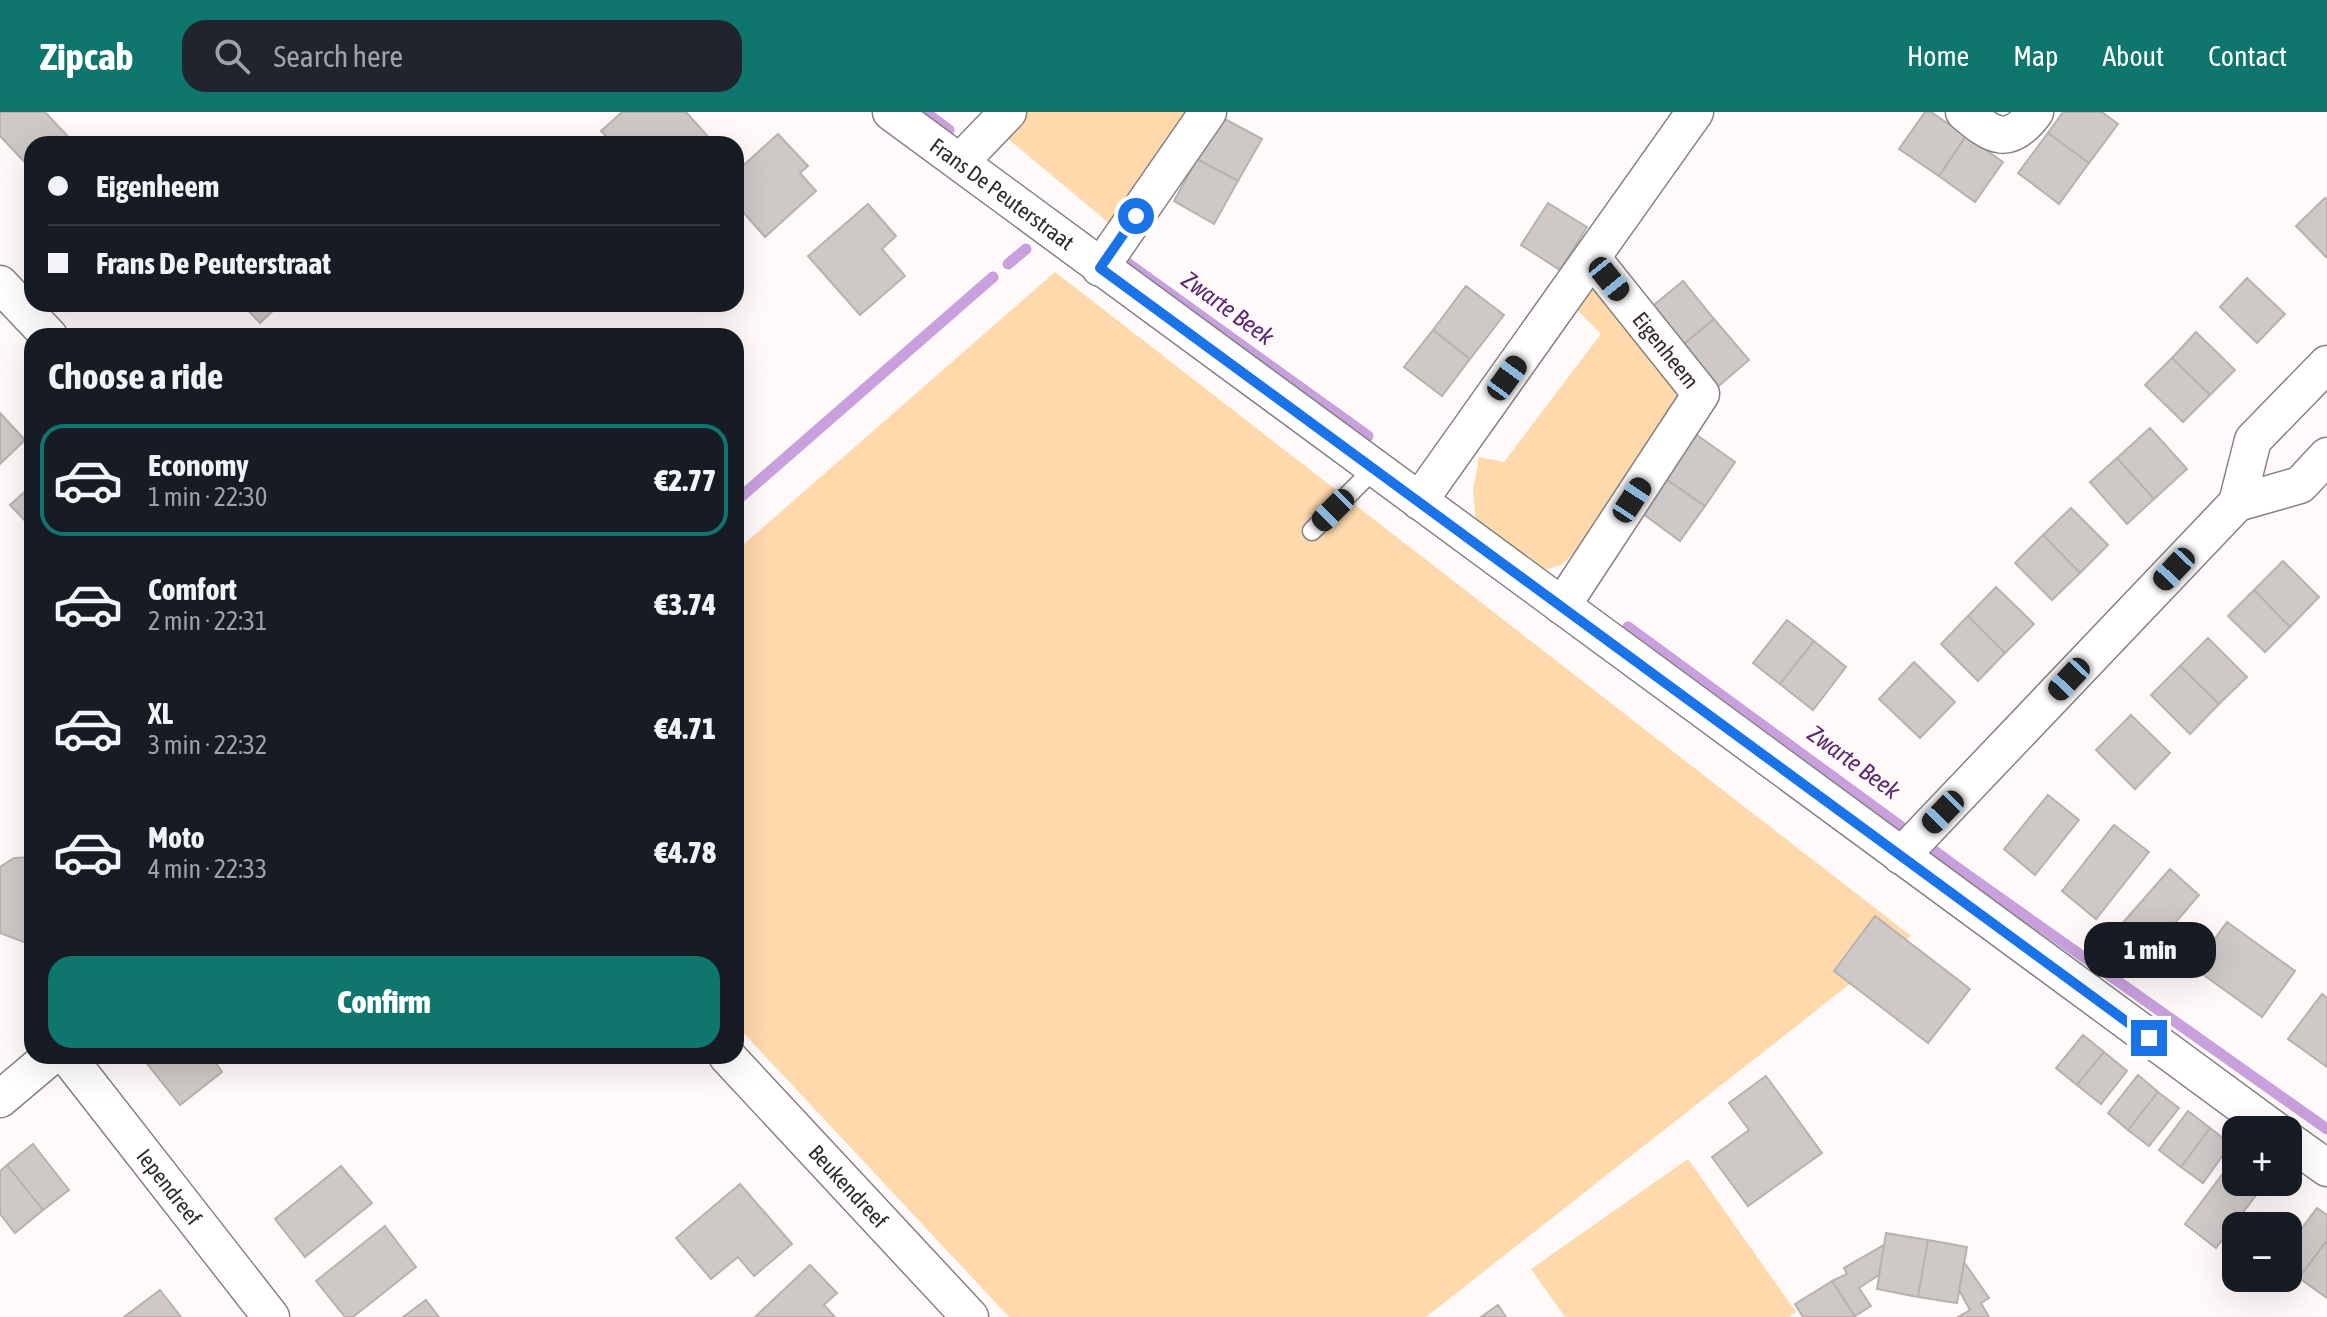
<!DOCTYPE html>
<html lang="en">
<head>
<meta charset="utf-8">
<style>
	:root { --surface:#171b24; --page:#20242c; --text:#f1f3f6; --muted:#9ea1a6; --line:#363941; --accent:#0f766e }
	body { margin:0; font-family:"Asap Condensed",sans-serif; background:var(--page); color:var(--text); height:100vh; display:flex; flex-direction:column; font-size:30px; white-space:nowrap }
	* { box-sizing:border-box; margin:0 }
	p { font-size:26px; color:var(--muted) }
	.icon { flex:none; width:44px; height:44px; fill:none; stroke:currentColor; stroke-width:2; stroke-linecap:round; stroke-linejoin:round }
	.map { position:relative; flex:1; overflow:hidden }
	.drawer { position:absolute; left:24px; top:216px; width:720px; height:736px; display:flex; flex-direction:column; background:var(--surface); border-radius:24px; box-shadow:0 8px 32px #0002 }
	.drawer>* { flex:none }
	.banner { position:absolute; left:24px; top:24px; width:720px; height:176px; border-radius:24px; box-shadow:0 8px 32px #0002; display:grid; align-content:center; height:176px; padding:0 24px; background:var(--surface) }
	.fabs { position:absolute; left:2222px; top:1004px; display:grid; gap:16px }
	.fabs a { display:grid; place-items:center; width:80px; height:80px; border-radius:16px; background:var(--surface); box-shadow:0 8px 32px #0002; font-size:40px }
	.end { position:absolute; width:36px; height:36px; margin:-18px; border:10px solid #1a73e8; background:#fff; box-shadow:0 0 0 4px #fff }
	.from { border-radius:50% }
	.bubble { position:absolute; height:56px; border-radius:24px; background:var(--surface); box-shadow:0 8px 32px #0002; font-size:26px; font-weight:800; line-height:56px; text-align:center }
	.car { position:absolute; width:24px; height:48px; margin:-24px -12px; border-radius:10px; box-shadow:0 0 6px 2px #0007; background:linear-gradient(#222 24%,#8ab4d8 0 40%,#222 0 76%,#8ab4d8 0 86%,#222 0) }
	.banner b { display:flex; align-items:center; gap:28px; height:76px; font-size:30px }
	.banner b+b { border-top:2px solid var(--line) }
	.banner i { width:20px; height:20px; background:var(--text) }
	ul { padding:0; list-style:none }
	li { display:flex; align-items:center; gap:24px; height:112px; margin:0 16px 12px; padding:0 8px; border:4px solid transparent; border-radius:24px }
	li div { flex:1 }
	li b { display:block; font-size:30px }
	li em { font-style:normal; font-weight:800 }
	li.active { border-color:var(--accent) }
	li>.icon { width:72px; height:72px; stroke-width:1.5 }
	h2 { padding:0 24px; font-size:36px; line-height:96px }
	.primary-button { display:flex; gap:16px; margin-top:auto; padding:16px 24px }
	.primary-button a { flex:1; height:92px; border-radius:24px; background:var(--accent); color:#fff; font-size:32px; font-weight:800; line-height:92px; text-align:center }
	header { display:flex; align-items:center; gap:48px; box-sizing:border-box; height:112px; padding:0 40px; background:var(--accent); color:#fff }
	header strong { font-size:38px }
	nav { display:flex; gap:44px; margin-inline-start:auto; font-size:28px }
	.search { width:560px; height:72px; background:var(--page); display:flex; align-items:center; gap:20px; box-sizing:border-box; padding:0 28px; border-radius:24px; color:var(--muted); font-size:30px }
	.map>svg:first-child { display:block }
	.green { fill:#fdd9ac }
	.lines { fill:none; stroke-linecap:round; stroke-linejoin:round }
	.stream { stroke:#c8a0dd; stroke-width:11 }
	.building { fill:#cec9c7; stroke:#b7b2b0; stroke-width:2 }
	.service-casing { stroke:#888283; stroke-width:21 }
	.minor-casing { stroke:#888283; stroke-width:39 }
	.service { stroke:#fff; stroke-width:18 }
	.minor { stroke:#fff; stroke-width:36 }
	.route { stroke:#1a73e8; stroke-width:10 }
	.labels { text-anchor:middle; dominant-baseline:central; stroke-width:6; stroke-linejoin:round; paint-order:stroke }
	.street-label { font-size:22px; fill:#2f2c2c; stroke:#fff9fa }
	.water-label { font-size:24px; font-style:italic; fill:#5b2a72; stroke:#fff9fa }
</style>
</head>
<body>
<header>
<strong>Zipcab</strong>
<div class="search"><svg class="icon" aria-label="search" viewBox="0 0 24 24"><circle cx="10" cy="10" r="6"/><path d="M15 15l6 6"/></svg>Search here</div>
<nav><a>Home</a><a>Map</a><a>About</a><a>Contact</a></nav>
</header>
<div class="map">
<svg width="2327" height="1205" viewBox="0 0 2327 1205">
	<rect width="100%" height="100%" fill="#fff9fa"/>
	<!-- green -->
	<path class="green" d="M1021,0H1186V5L1095,136L1109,111L1001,21Z
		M1055,160L1911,824L1426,1205H1009L736,913V439Z
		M1592,177L1677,271L1680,280L1678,291L1573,442L1561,453L1544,458L1476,410L1473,379L1479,345L1504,350L1601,222L1577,198Z
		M1688,1047L1796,1200L1789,1205H1565L1531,1157Z"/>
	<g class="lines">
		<!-- stream -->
		<path class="stream" d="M925,0L949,18
			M1115,142L1368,324
			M1008,152L1026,137
			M736,389L993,165
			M1628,515L1966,762L2327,1017"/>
	</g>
	<!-- building -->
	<path class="building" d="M0,0H45L75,32H32V58L0,24Z
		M622,0H686L711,28L707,32H613L601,19Z
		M1925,0H1931L1966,24L1939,64L1899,37Z
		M2063,0H2102L2118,12L2089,51L2048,21Z
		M1221,5L1262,27L1238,69L1197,47Z
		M2048,21L2089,51L2059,92L2018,61Z
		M778,22L808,54L800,61L816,79L765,125L736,92V60Z
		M1966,24L2003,50L1975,90L1939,64Z
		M1197,47L1238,69L1214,112L1174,89Z
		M2325,86L2327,88V146L2296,114Z
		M1548,91L1587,115L1560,158L1521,133Z
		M868,92L896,124L882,137L905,164L860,203L808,144Z
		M2247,166L2285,202L2257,231L2220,195Z
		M1683,169L1714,207L1679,236L1648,198Z
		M1466,174L1504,203L1470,247L1433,218Z
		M242,192H280L260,211Z
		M1714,207L1749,248L1714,278L1679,236Z
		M1433,218L1470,247L1442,284L1404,255Z
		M2196,220L2235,258L2210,283L2172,246Z
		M2172,246L2210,283L2183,310L2145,273Z
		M0,301L25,328L0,352Z
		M2150,316L2187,357L2154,387L2117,346Z
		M1694,321L1735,350L1705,394L1663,365Z
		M2117,346L2154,387L2127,412L2090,370Z
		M1663,365L1705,394L1680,429L1639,399Z
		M32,373V416L10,393Z
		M2071,396L2108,433L2080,461L2043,423Z
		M2043,423L2080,461L2052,488L2015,451Z
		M2283,449L2319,485L2290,515L2254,478Z
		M1996,475L2034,512L2005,541L1968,504Z
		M2254,478L2290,515L2265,540L2228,504Z
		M1968,504L2005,541L1978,569L1941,532Z
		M1787,508L1814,529L1780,572L1753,551Z
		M2208,526L2247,565L2219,592L2180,554Z
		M1814,529L1846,555L1813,598L1780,572Z
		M1914,550L1955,590L1920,626L1879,587Z
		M2180,554L2219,592L2190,622L2151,583Z
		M2131,603L2170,641L2135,677L2096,638Z
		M2048,683L2079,708L2035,763L2004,737Z
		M2114,713L2149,740L2096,807L2062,779Z
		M32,745V831L29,832L0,821V755L14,746Z
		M2170,757L2199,783L2150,840L2120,814Z
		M1875,804L1970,877L1928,931L1834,859Z
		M2227,810L2295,859L2262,905L2194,856Z
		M2322,882L2327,886V955L2288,927Z
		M2083,923L2104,940L2077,973L2056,956Z
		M2104,940L2127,959L2101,992L2077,973Z
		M141,944H211L222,960L180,993Z
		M2138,963L2158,980L2128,1018L2108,1001Z
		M1766,964L1822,1041L1748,1094L1712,1045L1749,1018L1729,991Z
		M2158,980L2179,996L2149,1034L2128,1018Z
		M2188,999L2210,1016L2181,1055L2159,1038Z
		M2210,1016L2231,1032L2203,1071L2181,1055Z
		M33,1032L69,1078L43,1098L7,1053Z
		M2236,1044V1070H2266L2216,1136L2185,1112Z
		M7,1053L43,1098L15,1121L0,1102V1059Z
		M341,1054L372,1091L305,1145L275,1107Z
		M740,1072L792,1132L754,1164L738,1145L711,1167L676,1126Z
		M2317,1096L2327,1103V1128L2299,1166L2288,1157V1135Z
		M385,1114L416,1155L353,1205H345L316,1169Z
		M1886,1121L1928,1128L1918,1185L1877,1177Z
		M1928,1128L1967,1135L1957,1191L1918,1185Z
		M2327,1128V1186L2299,1166Z
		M1884,1133L1879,1163L1859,1176L1871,1194L1855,1204L1832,1169L1847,1162L1844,1156Z
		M1964,1150L1989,1186L1981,1191L1989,1205H1958L1970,1198L1959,1178Z
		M810,1153L837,1181L824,1193L835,1205H755Z
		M1832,1169L1855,1205H1803L1795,1192Z
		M160,1178L181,1205H124Z
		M426,1188L439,1205H403Z
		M1498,1193L1506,1205H1481Z"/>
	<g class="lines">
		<defs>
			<path id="service" d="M1312,419L1375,356"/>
			<g id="minor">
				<path id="s1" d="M891,0L2275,1018"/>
				<path d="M1964,0C1993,25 2009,35 2035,0"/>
				<path d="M960,50L1008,0"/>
				<path d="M1100,156L1208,0"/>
				<path d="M0,172L49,224"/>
				<path d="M1419,389L1695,0"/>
				<path d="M2237,391L2300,373L2327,344"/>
				<path d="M1562,494L1701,282L1593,147"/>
				<path d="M1901,744L2237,391L2253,328L2327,252"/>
				<path id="s2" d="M67,944L271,1205"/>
				<path id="s3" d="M727,944L970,1205"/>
				<path d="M0,987L51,944"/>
				<path d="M2288,1028L2327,1056"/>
			</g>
		</defs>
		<!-- service casing -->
		<use href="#service" class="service-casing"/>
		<!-- minor casing -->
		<use href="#minor" class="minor-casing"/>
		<!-- service -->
		<use href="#service" class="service"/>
		<!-- minor -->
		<use href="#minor" class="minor"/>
	</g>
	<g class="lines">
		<!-- route -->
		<path class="route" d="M1136,104L1100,156L2149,926"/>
	</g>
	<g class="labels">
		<!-- street labels -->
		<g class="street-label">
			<text stroke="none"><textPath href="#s1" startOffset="138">Frans De Peuterstraat</textPath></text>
			<text transform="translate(1666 238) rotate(51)">Eigenheem</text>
			<text stroke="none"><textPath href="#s2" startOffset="166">Iependreef</textPath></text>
			<text stroke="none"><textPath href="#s3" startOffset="178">Beukendreef</textPath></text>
		</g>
		<!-- water labels -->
		<g class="water-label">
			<text transform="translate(1228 196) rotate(36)">Zwarte Beek</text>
			<text transform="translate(1854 650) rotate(36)">Zwarte Beek</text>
		</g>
	</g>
</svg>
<div class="fabs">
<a>+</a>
<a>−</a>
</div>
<i class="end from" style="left:1136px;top:104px"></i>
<i class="end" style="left:2149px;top:926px"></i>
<div class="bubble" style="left:2084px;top:810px;width:132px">1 min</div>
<i class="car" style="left:1609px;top:167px;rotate:141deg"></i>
<i class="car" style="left:1507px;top:266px;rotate:36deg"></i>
<i class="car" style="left:1632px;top:388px;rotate:33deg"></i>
<i class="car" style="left:1333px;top:398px;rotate:225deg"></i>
<i class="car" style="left:2174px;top:457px;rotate:223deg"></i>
<i class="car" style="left:2069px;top:567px;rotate:223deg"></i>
<i class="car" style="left:1943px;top:700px;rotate:224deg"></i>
<div class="banner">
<b><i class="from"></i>Eigenheem</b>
<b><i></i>Frans De Peuterstraat</b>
</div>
<section class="drawer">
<h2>Choose a ride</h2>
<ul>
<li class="active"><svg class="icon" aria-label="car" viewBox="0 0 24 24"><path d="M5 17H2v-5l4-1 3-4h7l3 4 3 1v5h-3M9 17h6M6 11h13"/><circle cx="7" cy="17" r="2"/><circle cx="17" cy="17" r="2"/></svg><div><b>Economy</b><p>1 min · 22:30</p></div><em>€2.77</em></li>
<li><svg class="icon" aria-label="car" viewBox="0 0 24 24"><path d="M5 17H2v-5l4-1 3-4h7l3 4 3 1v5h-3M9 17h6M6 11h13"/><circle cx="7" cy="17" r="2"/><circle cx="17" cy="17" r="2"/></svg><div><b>Comfort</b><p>2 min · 22:31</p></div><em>€3.74</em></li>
<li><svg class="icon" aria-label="car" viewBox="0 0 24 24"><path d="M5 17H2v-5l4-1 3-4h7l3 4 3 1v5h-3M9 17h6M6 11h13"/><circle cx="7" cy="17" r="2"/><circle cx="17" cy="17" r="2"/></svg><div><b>XL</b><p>3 min · 22:32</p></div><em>€4.71</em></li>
<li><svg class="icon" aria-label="car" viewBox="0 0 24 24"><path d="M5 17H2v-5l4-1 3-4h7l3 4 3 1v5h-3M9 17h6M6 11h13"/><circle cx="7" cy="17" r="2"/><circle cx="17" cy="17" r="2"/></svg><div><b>Moto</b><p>4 min · 22:33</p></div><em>€4.78</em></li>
</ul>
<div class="primary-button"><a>Confirm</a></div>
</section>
</div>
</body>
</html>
